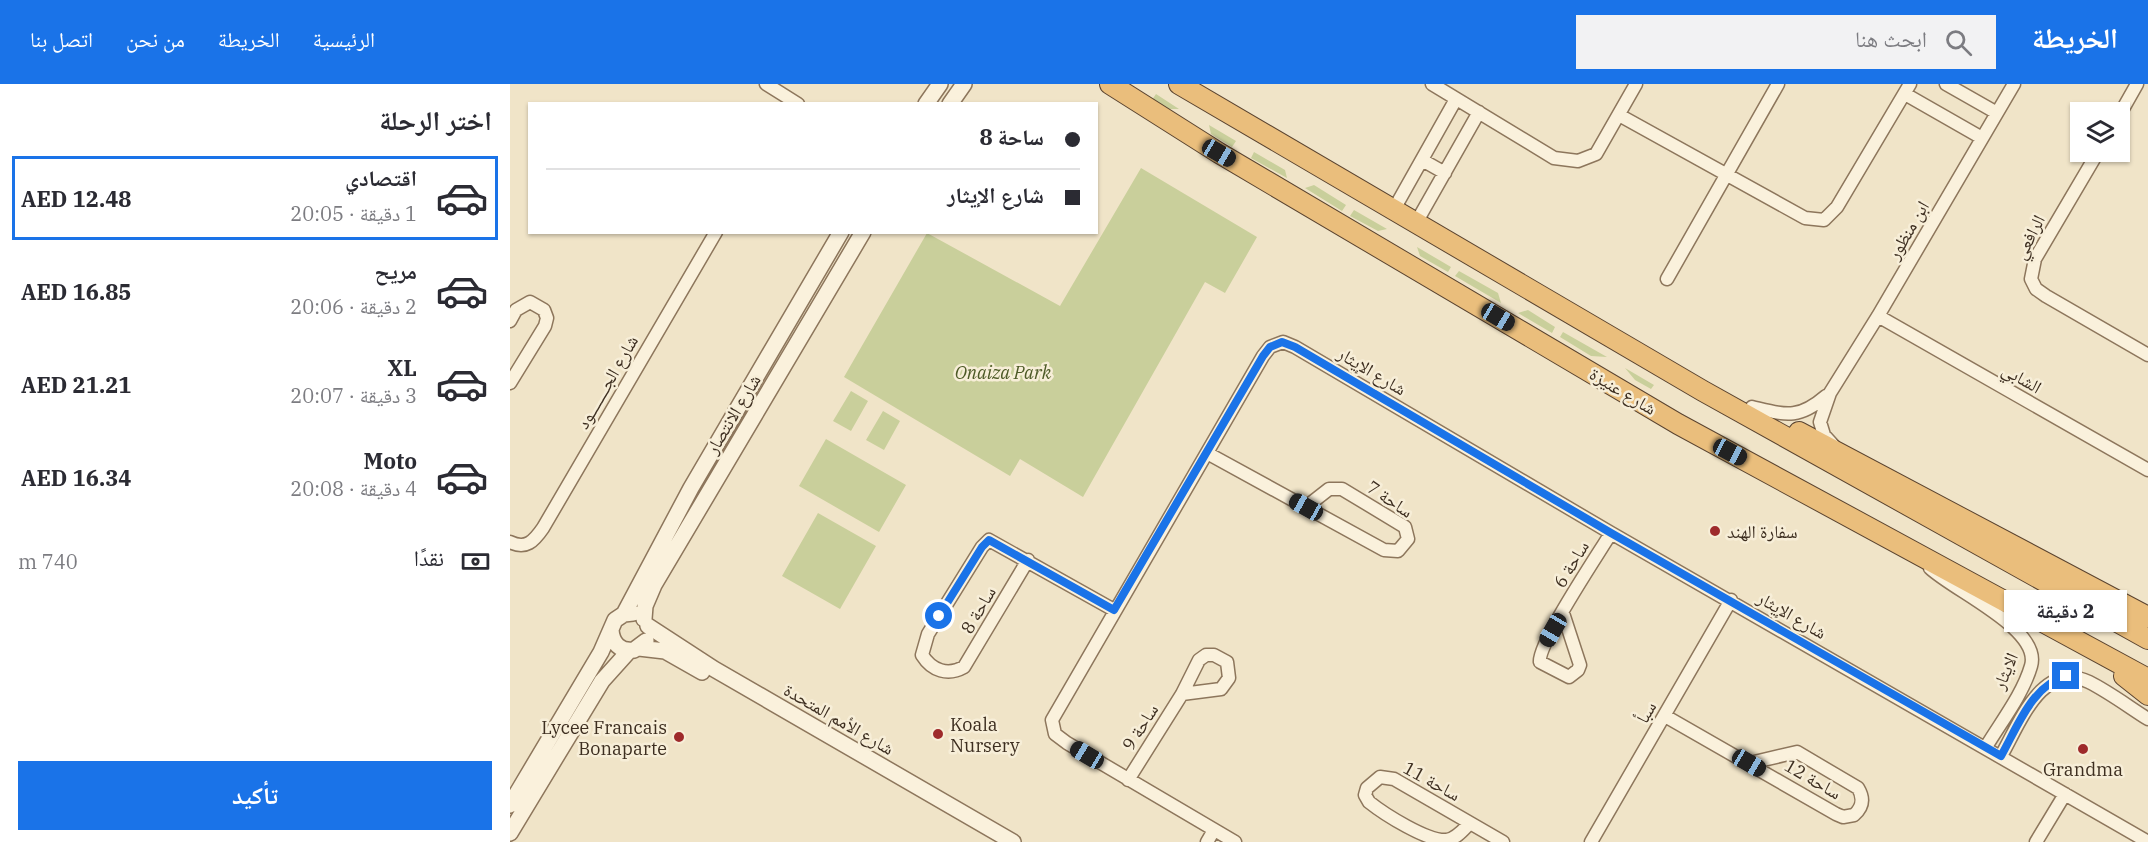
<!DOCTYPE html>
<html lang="ar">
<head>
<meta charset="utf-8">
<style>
	:root { --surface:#fff; --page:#f2f2f3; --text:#2b2b33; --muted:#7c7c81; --line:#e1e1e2; --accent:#1a73e8 }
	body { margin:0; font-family:"IBM Plex Serif","Noto Naskh Arabic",serif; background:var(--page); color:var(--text); direction:rtl; height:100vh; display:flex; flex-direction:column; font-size:22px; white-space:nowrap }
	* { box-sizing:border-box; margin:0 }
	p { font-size:20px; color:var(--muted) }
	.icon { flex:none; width:33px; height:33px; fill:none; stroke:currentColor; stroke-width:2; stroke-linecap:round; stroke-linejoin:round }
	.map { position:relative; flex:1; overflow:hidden; direction:ltr }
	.sheet { display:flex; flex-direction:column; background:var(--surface); width:510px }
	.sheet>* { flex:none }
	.hud { position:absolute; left:18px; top:18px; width:570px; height:132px; border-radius:0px; box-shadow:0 2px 4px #0004; direction:rtl; display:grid; align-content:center; height:132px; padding:0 18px; background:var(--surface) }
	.fabs { position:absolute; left:1560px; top:18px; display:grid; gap:12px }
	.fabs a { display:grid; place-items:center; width:60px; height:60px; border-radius:0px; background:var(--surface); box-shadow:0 2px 4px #0004; font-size:30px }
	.end { position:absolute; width:27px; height:27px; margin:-14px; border:8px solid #1a73e8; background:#fff; box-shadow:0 0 0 3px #fff }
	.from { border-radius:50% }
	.bubble { position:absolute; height:42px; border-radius:0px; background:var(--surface); box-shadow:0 2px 4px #0004; font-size:20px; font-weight:700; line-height:42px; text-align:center; direction:rtl }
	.car { position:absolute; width:18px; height:36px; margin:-18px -9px; border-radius:8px; box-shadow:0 0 4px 2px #0007; background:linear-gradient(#222 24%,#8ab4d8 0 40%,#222 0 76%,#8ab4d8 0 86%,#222 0) }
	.hud b { display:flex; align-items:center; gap:21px; height:57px; font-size:22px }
	.hud b+b { border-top:2px solid var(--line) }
	.hud i { width:15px; height:15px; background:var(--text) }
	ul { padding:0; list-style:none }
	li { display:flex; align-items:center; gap:18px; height:84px; margin:0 12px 9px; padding:0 6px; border:3px solid transparent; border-radius:0px }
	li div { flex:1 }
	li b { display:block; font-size:22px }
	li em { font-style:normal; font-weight:700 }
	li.current { border-color:var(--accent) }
	li>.icon { width:54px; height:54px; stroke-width:1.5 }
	h2 { padding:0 18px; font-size:27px; line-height:72px }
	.pay { display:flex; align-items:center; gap:15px; height:66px; padding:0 18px; font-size:22px }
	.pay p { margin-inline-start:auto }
	.primary-button { display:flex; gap:12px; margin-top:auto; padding:12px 18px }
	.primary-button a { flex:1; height:69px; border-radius:0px; background:var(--accent); color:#fff; font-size:24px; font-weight:700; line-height:69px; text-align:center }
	header { display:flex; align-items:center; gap:36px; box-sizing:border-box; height:84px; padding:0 30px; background:var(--accent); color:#fff }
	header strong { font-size:28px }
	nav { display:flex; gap:33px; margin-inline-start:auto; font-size:21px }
	.search { width:420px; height:54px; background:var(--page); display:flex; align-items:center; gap:15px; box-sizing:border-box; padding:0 21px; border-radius:0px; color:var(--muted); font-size:22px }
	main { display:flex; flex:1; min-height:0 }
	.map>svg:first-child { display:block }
	.green { fill:#c9cf9b }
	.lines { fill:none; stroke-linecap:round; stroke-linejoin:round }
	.minor-casing { stroke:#8d765c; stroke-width:15 }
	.tertiary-casing { stroke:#8d765c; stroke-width:18 }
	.trunk-casing { stroke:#5b4430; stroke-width:22 }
	.minor { stroke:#faf1dc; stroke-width:12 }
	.tertiary { stroke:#faf1dc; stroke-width:15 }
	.trunk { stroke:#eabe7c; stroke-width:20 }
	.route { stroke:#1a73e8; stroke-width:8 }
	.poi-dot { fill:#9e2a2b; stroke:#f7eed8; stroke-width:2 }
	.labels { text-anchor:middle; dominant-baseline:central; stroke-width:5; stroke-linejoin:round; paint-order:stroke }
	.street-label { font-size:18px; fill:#3d2e20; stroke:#f7eed8 }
	.park-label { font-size:18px; font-style:italic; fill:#4d5a26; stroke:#f7eed8 }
	.poi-label { font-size:18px; fill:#3d2e20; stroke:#f7eed8; text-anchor:start }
</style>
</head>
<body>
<header>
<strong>الخريطة</strong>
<div class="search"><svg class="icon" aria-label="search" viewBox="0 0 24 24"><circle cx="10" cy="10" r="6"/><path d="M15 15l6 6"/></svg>ابحث هنا</div>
<nav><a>الرئيسية</a><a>الخريطة</a><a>من نحن</a><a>اتصل بنا</a></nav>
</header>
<main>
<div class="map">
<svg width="1638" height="758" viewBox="0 0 1638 758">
	<rect width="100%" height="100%" fill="#f0e4c8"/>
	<!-- green -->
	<path class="green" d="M646,10L669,25H656L642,16Z
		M699,41L726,57L722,63L701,50Z
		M744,68L775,86L777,94L741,74Z
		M631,84L747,153L715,209L695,198L573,413L510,375L500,392L334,293L417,149L550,222Z
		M804,101L836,121L832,127L795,104Z
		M844,126L877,145L868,147L840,132Z
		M907,163L941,183L938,188L910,172Z
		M949,187L988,209L991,219L945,192Z
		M1018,226L1045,243L1042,249L1008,229Z
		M1053,248L1097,273L1081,272L1050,253Z
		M1115,284L1144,301L1141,305L1125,296Z
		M341,307L358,317L341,347L323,337Z
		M373,327L390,337L374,366L356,356Z
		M316,355L396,401L369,448L289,402Z
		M308,429L366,462L330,525L272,492Z"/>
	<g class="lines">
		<defs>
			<path id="minor" d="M256,0L288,20
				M922,0L1044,74L1068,77L1086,70L1126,0
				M1436,0L1487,29
				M1395,10L1472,54
				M1610,30L1627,0
				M1109,31L1295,134L1314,136L1327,123L1400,0
				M1588,68L1525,175L1521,195L1526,205L1536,212L1638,271
				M912,76L935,89
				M883,127L946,15
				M906,139L969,28
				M1157,195L1268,0
				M1368,232L1638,386
				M0,237L6,226L20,218L34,226L37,234L35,242L0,299
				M1242,323C1276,331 1288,336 1316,312
				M1324,362L1314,351L1310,338L1320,309L1368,232L1504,0
				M697,369L874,466L888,467L898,455L895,443L832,405H819L796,423
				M0,458C16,466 24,457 33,444L206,148
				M518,476L454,583C438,592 422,587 412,571L418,550L472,463L479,456L604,526
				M1420,484C1444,507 1532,545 1521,582C1513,610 1491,638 1476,663
				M1053,529L1070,581L1068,586L1059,593L1030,578C1027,561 1089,469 1101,449
				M1155,632L1326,730L1333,733L1344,731C1353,723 1354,714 1348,704L1287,668L1240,679
				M1491,672C1509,641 1532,575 1579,598C1599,608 1619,623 1638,635
				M618,696L672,610L689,576L696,571H704L717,578L719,594L711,605L672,610
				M959,740C953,746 947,754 937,756C918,758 874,730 859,718L855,711L857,704L870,693L884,695L993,758
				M697,758L704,746
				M725,758L557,659L545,650L542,636L753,272L760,263L773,258L785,263L1101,449L1638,758
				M1081,758L1221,516
				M1526,758L1555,710"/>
			<path id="tertiary" d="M416,20L430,0
				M440,20L454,0
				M114,530L181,404L331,148
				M134,535L135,522L144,501L353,148
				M138,542L204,585L503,758
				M101,546C102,559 110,568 124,566L136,557
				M129,564L155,567L192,588
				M0,721L91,568L105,536L114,530L123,529
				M0,749L92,597L119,567"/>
			<path id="trunk" d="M600,0L709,69L1168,340L1638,595
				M669,0L1193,307L1638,555
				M1289,348L1638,533
				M1614,592L1638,611"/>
		</defs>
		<!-- minor casing -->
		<use href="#minor" class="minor-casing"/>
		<!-- tertiary casing -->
		<use href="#tertiary" class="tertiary-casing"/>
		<!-- trunk casing -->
		<use href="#trunk" class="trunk-casing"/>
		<!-- minor -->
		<use href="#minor" class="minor"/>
		<!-- tertiary -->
		<use href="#tertiary" class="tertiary"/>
		<!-- trunk -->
		<use href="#trunk" class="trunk"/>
	</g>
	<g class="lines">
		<!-- route -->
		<path class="route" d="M429,532L472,463L479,456L604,526L753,272L760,263L772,258L785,263L1101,449L1491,672C1507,644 1522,601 1556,592"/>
	</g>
	<!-- markers -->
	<g class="poi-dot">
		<circle cx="1205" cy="447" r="6"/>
		<circle cx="428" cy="650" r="6"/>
		<circle cx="169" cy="653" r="6"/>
		<circle cx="1573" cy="665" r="6"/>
	</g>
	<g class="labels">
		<!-- street labels -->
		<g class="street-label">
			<text transform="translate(1398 146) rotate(-60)">ابن منظور</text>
			<text transform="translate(1519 153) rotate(-63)">الرافعي</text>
			<text transform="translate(862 287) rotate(31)">شارع الإيثار</text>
			<text transform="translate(1512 294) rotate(30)">الشابي</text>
			<text transform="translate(97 298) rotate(-60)">شارع الجــــــــود</text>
			<text transform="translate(1113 307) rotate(31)">شارع عنيزة</text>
			<text transform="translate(223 330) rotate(-59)">شارع الانتصار</text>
			<text transform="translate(880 415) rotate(34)">ساحة 7</text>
			<text transform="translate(1061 480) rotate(-59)">ساحة 6</text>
			<text transform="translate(468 526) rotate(-60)">ساحة 8</text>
			<text transform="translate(1282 531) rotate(30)">شارع الإيثار</text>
			<text transform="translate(1495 587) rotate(-67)">الايثار</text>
			<text transform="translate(1136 628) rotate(-60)">سبأ</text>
			<text transform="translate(329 635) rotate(30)">شارع الأمم المتحدة</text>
			<text transform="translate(630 643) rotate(-58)">ساحة 9</text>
			<text transform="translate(1303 695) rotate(30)">ساحة 12</text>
			<text transform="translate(922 697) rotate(29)">ساحة 11</text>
		</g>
		<!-- park labels -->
		<g class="park-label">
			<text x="493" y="288">Onaiza Park</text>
		</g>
		<!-- poi labels -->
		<g class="poi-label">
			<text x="1217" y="447">سفارة الهند</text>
			<text x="440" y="640">Koala<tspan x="440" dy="21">Nursery</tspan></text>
			<text x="157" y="643" text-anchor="end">Lycee Francais<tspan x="157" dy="21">Bonaparte</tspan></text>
			<text x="1573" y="685" text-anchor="middle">Grandma</text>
		</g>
	</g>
</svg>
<div class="fabs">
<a><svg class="icon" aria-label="layers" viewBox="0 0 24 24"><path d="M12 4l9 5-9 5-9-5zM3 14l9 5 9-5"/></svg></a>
</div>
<i class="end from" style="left:429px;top:532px"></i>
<i class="end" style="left:1556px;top:592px"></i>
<div class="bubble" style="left:1494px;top:506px;width:123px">2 دقيقة</div>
<i class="car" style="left:709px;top:69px;rotate:120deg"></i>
<i class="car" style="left:988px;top:233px;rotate:121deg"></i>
<i class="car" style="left:1220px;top:368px;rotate:118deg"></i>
<i class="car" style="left:796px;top:423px;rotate:299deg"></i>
<i class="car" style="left:1043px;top:546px;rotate:210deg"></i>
<i class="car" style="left:577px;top:671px;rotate:301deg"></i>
<i class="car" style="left:1239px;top:679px;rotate:120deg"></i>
<div class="hud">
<b><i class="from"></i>ساحة 8</b>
<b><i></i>شارع الإيثار</b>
</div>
</div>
<section class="sheet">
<h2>اختر الرحلة</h2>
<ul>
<li class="current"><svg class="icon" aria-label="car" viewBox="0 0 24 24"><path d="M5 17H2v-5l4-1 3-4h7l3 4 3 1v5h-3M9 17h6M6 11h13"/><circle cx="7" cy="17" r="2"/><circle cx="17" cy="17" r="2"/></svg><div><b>اقتصادي</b><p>1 دقيقة · 20:05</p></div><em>AED 12.48</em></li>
<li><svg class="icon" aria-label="car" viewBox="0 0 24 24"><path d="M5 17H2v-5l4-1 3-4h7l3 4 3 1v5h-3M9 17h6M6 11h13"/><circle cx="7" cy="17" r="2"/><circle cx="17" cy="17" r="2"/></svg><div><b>مريح</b><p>2 دقيقة · 20:06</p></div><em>AED 16.85</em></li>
<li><svg class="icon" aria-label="car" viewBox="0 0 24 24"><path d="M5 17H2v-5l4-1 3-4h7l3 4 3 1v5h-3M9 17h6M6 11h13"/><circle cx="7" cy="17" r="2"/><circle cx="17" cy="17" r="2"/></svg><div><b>XL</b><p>3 دقيقة · 20:07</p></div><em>AED 21.21</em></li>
<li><svg class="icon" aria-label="car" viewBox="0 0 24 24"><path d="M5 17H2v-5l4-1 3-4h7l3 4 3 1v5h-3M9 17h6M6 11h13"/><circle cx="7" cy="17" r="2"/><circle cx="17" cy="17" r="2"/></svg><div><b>Moto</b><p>4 دقيقة · 20:08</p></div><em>AED 16.34</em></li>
</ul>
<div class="pay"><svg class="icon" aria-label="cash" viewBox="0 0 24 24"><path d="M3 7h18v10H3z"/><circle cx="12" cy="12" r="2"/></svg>نقدًا<p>740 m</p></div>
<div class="primary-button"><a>تأكيد</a></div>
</section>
</main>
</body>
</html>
